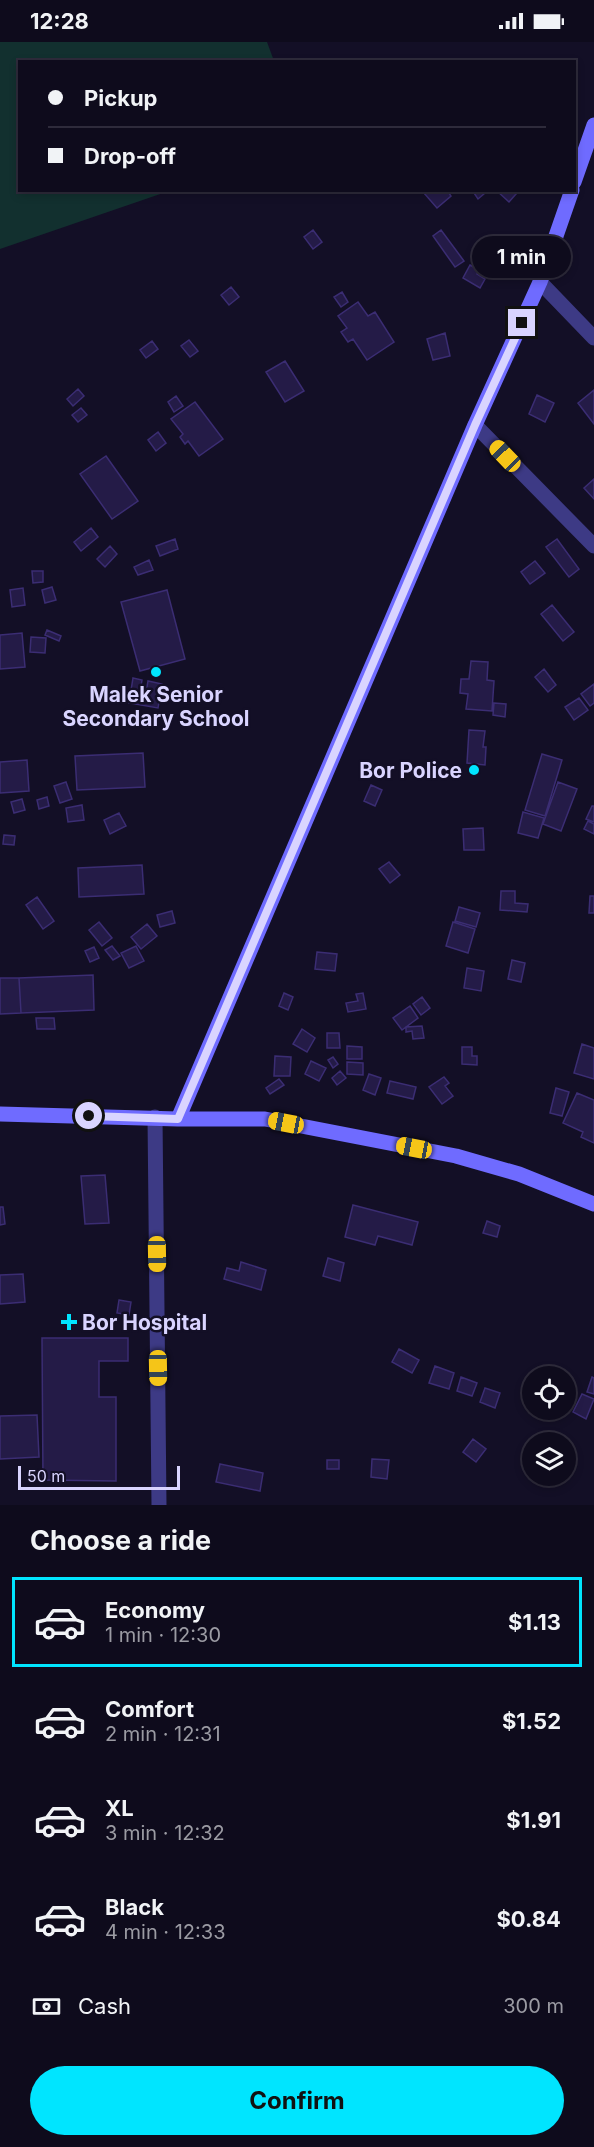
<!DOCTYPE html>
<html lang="en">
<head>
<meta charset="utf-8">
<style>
	:root { --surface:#0e0b1c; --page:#171425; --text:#f1f3f6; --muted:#9b9ba3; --line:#2e2b3b; --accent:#00e5ff }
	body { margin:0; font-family:Inter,sans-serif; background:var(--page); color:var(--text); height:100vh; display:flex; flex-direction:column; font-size:22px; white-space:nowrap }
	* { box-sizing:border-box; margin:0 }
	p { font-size:20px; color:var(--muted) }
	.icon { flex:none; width:33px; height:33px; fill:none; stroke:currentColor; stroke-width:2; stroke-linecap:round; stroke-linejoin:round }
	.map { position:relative; height:1463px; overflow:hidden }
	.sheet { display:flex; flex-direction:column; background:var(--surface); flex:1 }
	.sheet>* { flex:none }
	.hud { position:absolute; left:18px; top:18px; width:558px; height:132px; border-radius:0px; box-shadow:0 3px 9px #0003,0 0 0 2px var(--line); display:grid; align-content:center; height:132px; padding:0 30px; background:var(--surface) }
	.buttons { position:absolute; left:522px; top:1324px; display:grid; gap:12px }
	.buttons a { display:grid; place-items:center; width:54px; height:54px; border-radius:50%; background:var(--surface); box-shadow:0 3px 9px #0003,0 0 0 2px var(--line); font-size:30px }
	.scale { position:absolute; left:18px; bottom:15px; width:162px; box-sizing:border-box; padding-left:6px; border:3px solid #d9d4ff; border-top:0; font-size:16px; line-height:21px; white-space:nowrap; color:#d9d4ff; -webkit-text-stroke:4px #130f26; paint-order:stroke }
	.end { position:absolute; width:27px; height:27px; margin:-14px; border:8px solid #d9d4ff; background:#111; box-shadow:0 0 0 3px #111 }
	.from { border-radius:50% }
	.bubble { position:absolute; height:42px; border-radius:21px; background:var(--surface); box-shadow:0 3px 9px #0003,0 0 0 2px var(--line); font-size:20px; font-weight:700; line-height:42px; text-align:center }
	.car { position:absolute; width:18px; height:36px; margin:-18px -9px; border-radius:8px; box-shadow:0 0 4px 2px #0007; background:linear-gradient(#f5c518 24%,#345 0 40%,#f5c518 0 76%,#345 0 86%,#f5c518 0) }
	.hud b { display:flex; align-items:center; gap:21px; height:57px; font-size:22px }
	.hud b+b { border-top:2px solid var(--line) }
	.hud i { width:15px; height:15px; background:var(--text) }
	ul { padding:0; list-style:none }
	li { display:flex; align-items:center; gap:18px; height:90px; margin:0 12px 9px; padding:0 18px; border:3px solid transparent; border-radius:0px }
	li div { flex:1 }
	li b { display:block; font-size:22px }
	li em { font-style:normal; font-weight:700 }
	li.active { border-color:var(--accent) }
	li>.icon { width:54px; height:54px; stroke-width:1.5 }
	h2 { padding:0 30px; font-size:27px; line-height:72px }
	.pay { display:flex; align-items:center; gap:15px; height:66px; padding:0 30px; font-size:22px }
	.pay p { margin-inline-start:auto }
	.primary-button { display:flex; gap:12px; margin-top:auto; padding:12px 30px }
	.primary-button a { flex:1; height:69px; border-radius:36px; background:var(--accent); color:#111; font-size:24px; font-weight:700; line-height:69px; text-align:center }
	.status { display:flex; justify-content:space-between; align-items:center; height:42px; padding:0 30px; background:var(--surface); direction:ltr }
	.status svg { height:16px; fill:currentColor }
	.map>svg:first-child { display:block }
	.green { fill:#12302f }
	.building { fill:#241b47; stroke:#3b2d73; stroke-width:1.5 }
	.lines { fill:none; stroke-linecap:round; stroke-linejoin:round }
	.street { stroke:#3d3a85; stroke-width:15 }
	.secondary { stroke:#6f6bff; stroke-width:15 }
	.route { stroke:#d9d4ff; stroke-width:8 }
	.poi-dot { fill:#00e5ff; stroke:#130f26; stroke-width:2 }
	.labels { text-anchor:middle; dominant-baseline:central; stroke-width:5; stroke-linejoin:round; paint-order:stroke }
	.poi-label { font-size:21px; font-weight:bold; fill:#d9d4ff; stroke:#130f26 }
</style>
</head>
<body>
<div class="status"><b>12:28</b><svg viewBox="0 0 49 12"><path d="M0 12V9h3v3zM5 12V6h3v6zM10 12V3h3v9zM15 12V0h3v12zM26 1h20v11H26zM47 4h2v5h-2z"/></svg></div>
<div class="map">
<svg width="594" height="1463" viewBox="0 0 594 1463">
	<rect width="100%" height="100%" fill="#130f26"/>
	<!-- green -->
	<path class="green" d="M0,0H267L274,19L20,20V148L169,149L0,207Z"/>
	<!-- building -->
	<path class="building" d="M424,148H447L451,154L437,166L423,150Z
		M472,148H484L485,151L478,157Z
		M496,148H512L516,152L509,160Z
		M313,188L322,200L313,207L304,195Z
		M441,188L464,219L455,225L433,194Z
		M470,223L479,228L477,232L485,237L480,246L463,236Z
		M231,245L239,255L229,263L221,253Z
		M342,250L348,260L341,265L334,255Z
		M358,260L368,274L375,270L394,300L367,318L353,297L348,300L341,290L347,286L338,274Z
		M445,291L450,314L433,318L427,297Z
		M189,298L198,309L190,315L181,304Z
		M152,299L158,307L146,316L140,308Z
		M285,319L304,349L285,360L266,330Z
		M78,347L84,354L73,364L67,357Z
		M594,348V382L578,361Z
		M537,353L554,361L545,380L529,372Z
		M176,354L183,364L174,370L168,360Z
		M195,360L223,397L199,414L188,399L185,402L180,395L183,392L171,377Z
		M81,366L87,373L78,380L72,373Z
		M158,390L166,401L156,409L148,398Z
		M106,414L138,459L112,477L80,432Z
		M594,437V457L584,446Z
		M91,486L98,495L81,509L74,500Z
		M175,497L178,507L160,514L156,504Z
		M557,497L579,527L569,535L546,505Z
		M110,504L117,512L105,525L97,517Z
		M149,518L153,528L138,533L134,525Z
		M535,519L545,531L530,542L521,530Z
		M32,529H43V540L33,541Z
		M52,545L56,558L45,561L42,548Z
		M23,546L25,563L12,565L10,548Z
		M167,548L185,617L140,629L121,560Z
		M552,563L574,590L563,599L541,572Z
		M47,588L61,594L59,599L45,593Z
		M22,591L25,625L0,627V593Z
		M31,595L46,596L45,611L30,610Z
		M471,619L488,620L487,638L494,639L492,669L466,667L468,652L460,651L461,637H469Z
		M544,627L556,643L548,650L535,635Z
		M133,636L142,638L140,650L146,651L148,639L162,642L158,666L129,661Z
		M594,642V661L590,664L581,652Z
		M579,656L588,668L574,678L565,665Z
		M494,661L506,662L505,675L493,673Z
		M469,688L485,689L483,705H486L485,723L467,721Z
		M143,711L145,745L77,748L75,714Z
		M542,712L562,718L545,774L525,768Z
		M27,718L29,749L0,751V720Z
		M66,740L72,757L60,761L54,744Z
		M558,740L577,747L561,789L543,782Z
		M371,743L382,748L375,764L364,759Z
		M47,755L49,764L39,767L37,758Z
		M22,757L25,768L14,771L11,760Z
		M82,763L84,778L68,780L66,766Z
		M592,764H594V780L586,777Z
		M523,770L544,776L538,796L518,791Z
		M119,771L126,784L110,792L104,778Z
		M588,779L594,782V792L584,787Z
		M483,786L484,808H464L463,787Z
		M4,793L15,794L14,803L3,802Z
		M389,820L400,833L390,841L379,827Z
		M142,823L144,852L79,855L78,826Z
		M501,849H515V861L528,862L527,870L500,868Z
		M590,854H594V871H589Z
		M37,855L54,879L43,887L26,863Z
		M459,865L480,871L476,885L455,879Z
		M172,869L175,881L160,885L157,873Z
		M99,880L112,896L102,904L89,888Z
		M453,880L475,887L468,911L446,904Z
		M147,882L157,894L141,907L131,895Z
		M112,904L120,914L113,918L105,908Z
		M136,904L144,919L129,926L121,911Z
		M94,905L99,916L90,920L85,909Z
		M317,910L337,912L335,929L315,927Z
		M512,918L525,921L521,940L508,937Z
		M467,926L484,929L481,949L464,946Z
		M93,933L94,968L21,971L19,936Z
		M0,936H19L21,971L0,972Z
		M284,951L293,955L288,968L279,964Z
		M363,951L366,967L348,970L346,961L358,959L356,952Z
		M422,955L430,966L421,973L413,962Z
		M410,964L418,976L402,988L393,976Z
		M36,976H54L55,987H37Z
		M422,984L424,996L413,997L412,989L406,990V985Z
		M302,987L315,996L307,1010L293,1002Z
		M327,991H339L340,1006H327Z
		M582,1002L594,1006V1037L574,1031Z
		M347,1004L362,1005V1017H347Z
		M462,1005H472V1014H477V1023L462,1022Z
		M275,1014L291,1015L290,1034H274Z
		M333,1015L338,1022L333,1026L328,1018Z
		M311,1019L326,1026L319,1039L305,1032Z
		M347,1020L363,1021V1033L347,1032Z
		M340,1029L346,1036L337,1043L332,1036Z
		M369,1032L381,1036L375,1053L363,1048Z
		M444,1035L449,1041L445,1044L453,1054L442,1062L429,1045Z
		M279,1037L284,1043L270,1052L266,1046Z
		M390,1039L416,1045L413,1057L387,1051Z
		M556,1046L569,1050L562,1074L550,1071Z
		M577,1051L594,1058V1101L581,1095L583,1090L563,1081Z
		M105,1133L109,1181L85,1182L81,1134Z
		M353,1163L418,1180L412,1203L378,1194L375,1203L345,1195Z
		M0,1165H3L5,1182L0,1183Z
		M487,1179L500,1184L497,1195L483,1191Z
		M328,1216L344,1221L340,1239L323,1234Z
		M241,1220L266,1228L261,1248L224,1237L227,1226L239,1229Z
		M23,1232L25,1260L0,1262V1233Z
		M119,1258L131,1260L129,1273L117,1271Z
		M42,1296H128V1319H99V1355H116V1439L43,1438Z
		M399,1307L419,1318L412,1331L392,1320Z
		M435,1324L454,1331L449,1347L429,1341Z
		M461,1335L477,1341L472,1354L457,1349Z
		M592,1335L594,1336V1352L587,1350Z
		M485,1346L500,1351L495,1366L480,1360Z
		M582,1352L594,1357L586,1377L573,1370Z
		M37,1373L39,1415L0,1417V1374Z
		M473,1397L486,1407L476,1420L463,1410Z
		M372,1417L389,1418L387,1437L371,1435Z
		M327,1418H339V1427H327Z
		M220,1422L263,1431L260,1449L216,1440Z"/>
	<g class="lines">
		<!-- street -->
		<path class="street" d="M540,240L594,296
			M475,383L594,504
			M155,1075L159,1463"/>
		<!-- secondary -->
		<path class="secondary" d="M574,140L594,83
			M0,1072L178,1077L475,383L540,240L572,148
			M178,1077H265L456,1114L519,1132L594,1162"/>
	</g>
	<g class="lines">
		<!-- route -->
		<path class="route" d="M89,1074L178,1077L475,383L522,281"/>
	</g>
	<!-- markers -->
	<g class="poi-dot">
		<circle cx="156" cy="630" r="6"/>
		<circle cx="474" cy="728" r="6"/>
		<path d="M66 1271h6v6h6v6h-6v6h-6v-6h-6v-6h6z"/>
	</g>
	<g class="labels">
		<!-- poi labels -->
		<g class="poi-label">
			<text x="156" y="652">Malek Senior<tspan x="156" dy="24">Secondary School</tspan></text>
			<text x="462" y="728" text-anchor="end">Bor Police</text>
			<text x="82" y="1280" text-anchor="start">Bor Hospital</text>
		</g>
	</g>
</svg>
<div class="buttons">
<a><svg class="icon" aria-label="locate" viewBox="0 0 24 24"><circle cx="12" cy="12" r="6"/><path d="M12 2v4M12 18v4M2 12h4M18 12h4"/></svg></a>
<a><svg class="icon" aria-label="layers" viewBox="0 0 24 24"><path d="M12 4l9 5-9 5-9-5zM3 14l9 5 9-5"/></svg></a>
</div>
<div class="scale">50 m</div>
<i class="end from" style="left:89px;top:1074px"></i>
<i class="end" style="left:522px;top:281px"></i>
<div class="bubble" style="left:472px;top:194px;width:99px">1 min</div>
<i class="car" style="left:505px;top:414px;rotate:316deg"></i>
<i class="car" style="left:286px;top:1081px;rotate:281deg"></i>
<i class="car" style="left:414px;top:1106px;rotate:281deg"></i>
<i class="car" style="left:157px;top:1212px;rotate:179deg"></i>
<i class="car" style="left:158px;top:1326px;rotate:179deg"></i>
<div class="hud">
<b><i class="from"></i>Pickup</b>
<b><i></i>Drop-off</b>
</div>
</div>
<section class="sheet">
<h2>Choose a ride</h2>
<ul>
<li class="active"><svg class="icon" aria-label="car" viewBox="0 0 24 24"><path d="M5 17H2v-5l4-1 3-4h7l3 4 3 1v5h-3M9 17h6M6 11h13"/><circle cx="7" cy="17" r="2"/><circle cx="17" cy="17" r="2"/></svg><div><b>Economy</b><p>1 min · 12:30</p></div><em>$1.13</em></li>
<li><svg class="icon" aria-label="car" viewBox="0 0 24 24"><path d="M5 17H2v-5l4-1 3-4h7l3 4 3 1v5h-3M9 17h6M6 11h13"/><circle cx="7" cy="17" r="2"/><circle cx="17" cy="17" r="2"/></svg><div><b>Comfort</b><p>2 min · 12:31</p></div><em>$1.52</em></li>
<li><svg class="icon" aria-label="car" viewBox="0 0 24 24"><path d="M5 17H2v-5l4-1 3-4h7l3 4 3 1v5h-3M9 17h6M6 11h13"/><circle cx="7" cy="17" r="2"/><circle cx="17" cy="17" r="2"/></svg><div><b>XL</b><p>3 min · 12:32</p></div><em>$1.91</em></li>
<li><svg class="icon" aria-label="car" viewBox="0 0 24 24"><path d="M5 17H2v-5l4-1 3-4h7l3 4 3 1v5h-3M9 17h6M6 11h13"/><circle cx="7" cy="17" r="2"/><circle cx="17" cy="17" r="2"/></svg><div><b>Black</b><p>4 min · 12:33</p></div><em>$0.84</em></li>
</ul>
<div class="pay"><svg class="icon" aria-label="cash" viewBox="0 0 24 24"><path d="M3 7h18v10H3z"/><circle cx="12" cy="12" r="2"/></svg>Cash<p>300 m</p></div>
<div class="primary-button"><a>Confirm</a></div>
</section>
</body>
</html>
